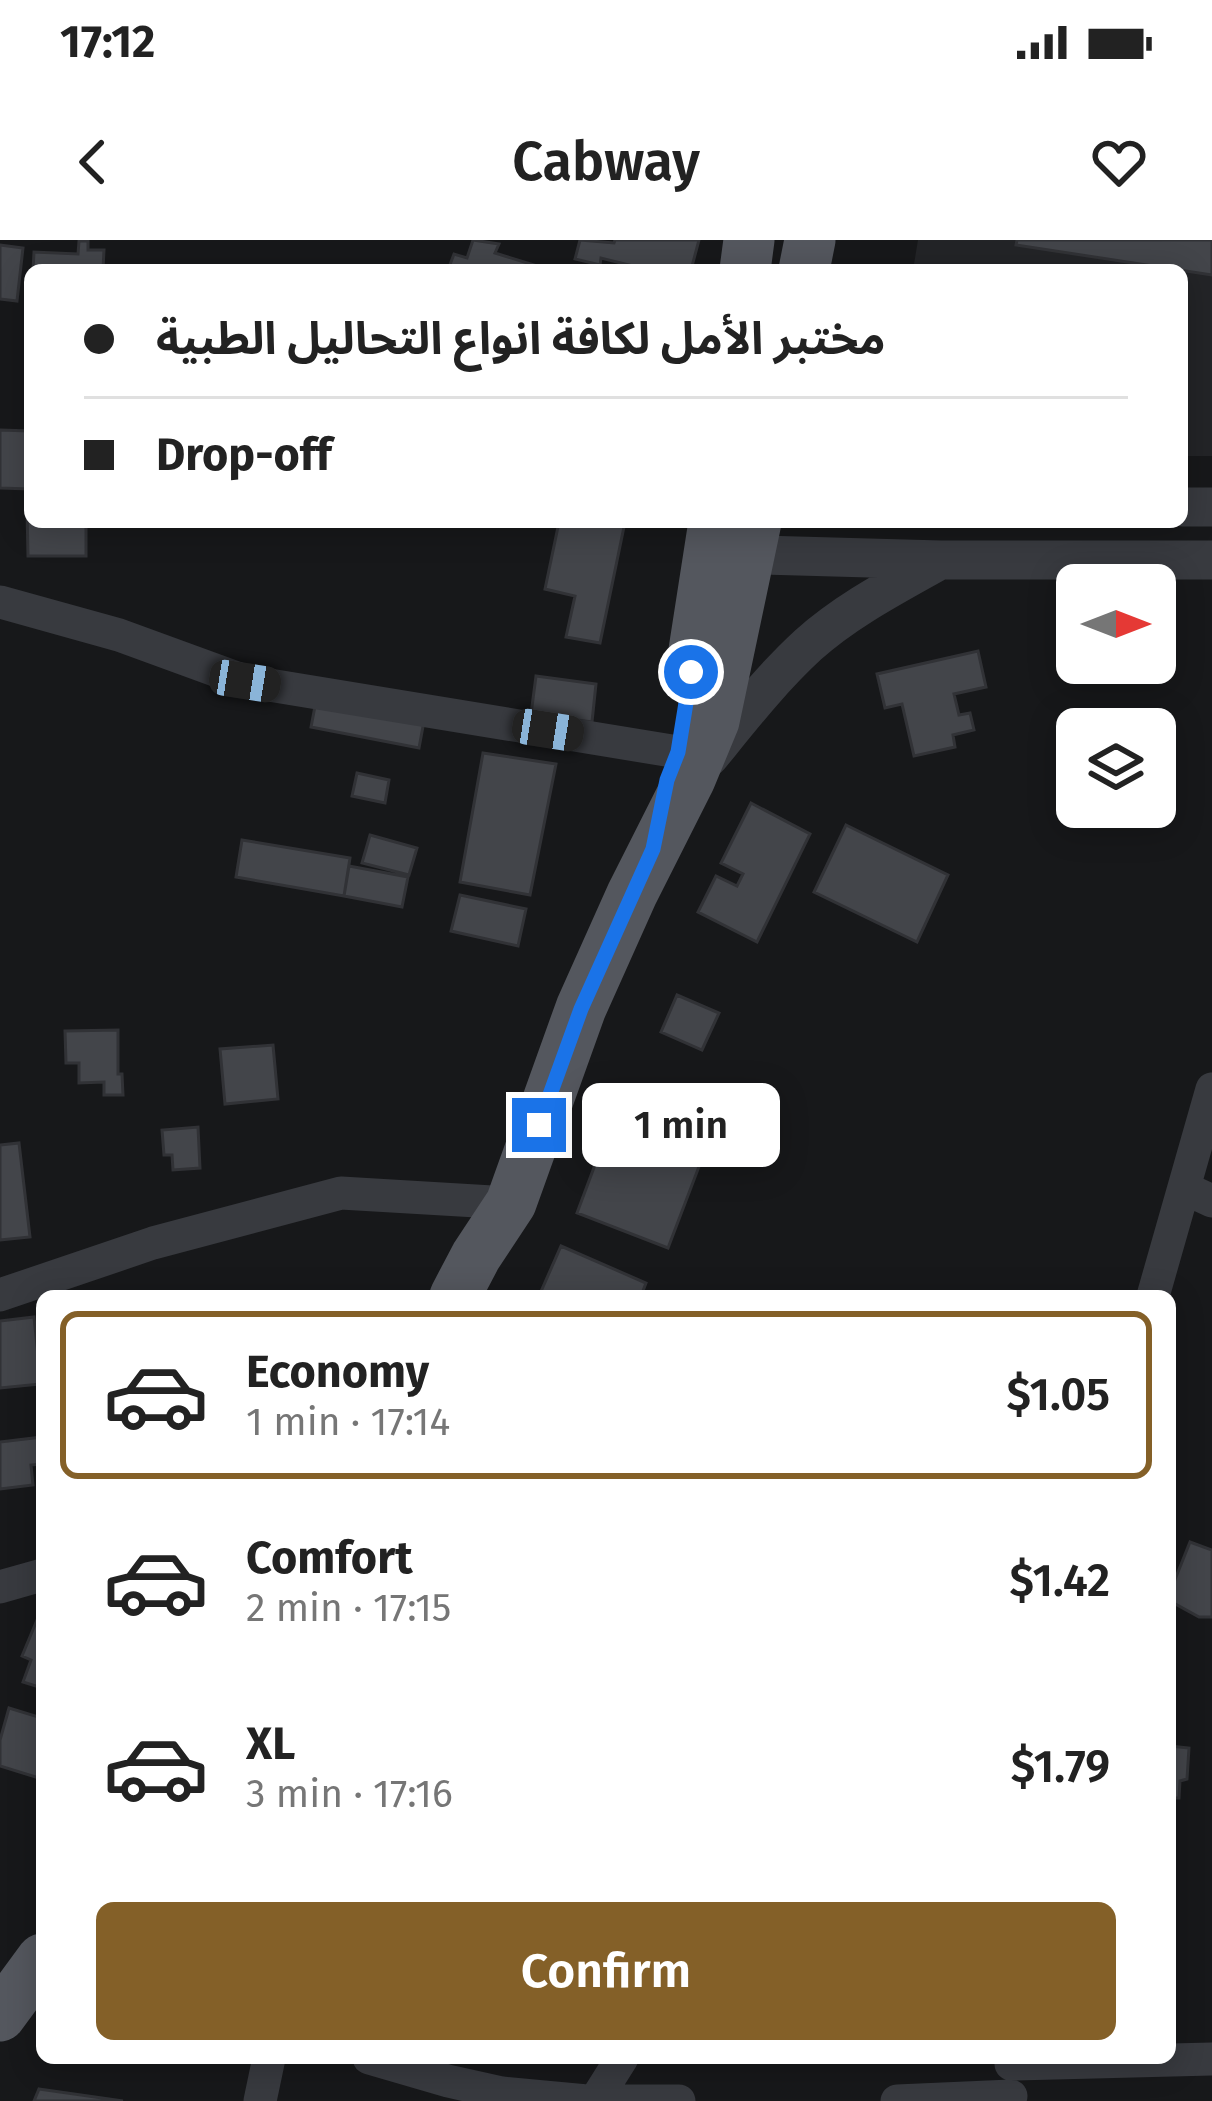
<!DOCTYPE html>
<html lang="en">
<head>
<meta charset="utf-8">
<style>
	:root { --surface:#fff; --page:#f6f6f6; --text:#222; --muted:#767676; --line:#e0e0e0; --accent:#846028 }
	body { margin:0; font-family:"Fira Sans","Noto Sans Arabic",sans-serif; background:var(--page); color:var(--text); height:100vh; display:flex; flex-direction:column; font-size:45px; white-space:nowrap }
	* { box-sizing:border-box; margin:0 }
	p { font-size:39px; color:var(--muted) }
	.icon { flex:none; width:66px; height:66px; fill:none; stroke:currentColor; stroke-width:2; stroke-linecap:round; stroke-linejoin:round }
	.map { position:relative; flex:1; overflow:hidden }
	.drawer { position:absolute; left:36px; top:1050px; width:1140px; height:774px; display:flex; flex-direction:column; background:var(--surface); border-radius:18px; box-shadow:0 6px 30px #0003 }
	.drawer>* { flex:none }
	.top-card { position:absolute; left:24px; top:24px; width:1164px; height:264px; border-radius:18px; box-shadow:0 6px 30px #0003; display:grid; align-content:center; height:264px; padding:0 60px; background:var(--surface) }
	.needle { width:78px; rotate:90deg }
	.tools { position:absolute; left:1056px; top:324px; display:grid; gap:24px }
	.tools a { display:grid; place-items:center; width:120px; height:120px; border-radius:18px; background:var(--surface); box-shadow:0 6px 30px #0003; font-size:60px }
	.end { position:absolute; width:54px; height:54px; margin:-27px; border:15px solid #1a73e8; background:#fff; box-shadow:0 0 0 6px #fff }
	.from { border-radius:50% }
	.bubble { position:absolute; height:84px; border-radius:18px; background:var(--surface); box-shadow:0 6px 30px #0003; font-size:39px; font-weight:600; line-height:84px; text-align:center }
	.car { position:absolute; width:36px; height:72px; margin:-36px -18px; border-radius:15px; box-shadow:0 0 9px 3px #0007; background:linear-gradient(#222 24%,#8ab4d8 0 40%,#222 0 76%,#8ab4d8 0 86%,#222 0) }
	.top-card b { display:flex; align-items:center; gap:42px; height:114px; font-size:45px }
	.top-card b+b { border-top:3px solid var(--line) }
	.top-card i { width:30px; height:30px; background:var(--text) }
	ul { padding:21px 0 0; list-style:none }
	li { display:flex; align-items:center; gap:36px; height:168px; margin:0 24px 18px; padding:0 36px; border:6px solid transparent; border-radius:18px }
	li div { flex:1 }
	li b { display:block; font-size:45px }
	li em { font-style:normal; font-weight:600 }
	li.selected { border-color:var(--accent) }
	li>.icon { width:108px; height:108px; stroke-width:1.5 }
	.button { display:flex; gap:24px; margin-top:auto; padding:24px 60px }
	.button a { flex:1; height:138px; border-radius:18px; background:var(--accent); color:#fff; font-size:48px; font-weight:600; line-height:138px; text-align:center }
	.status { display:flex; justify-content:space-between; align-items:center; height:84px; padding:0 60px; background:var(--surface); direction:ltr }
	.status svg { height:33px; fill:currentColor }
	header { display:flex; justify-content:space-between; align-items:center; height:156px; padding:0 60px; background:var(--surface); font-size:54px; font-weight:600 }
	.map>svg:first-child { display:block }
	.built { fill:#232427 }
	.building { fill:#43454a; stroke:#313236; stroke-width:3 }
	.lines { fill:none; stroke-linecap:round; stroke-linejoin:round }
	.minor { stroke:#383a3f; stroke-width:33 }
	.tertiary { stroke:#383a3f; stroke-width:39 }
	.primary { stroke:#54575e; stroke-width:51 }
	.route { stroke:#1a73e8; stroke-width:15 }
</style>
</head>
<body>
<div class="status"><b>17:12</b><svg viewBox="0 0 49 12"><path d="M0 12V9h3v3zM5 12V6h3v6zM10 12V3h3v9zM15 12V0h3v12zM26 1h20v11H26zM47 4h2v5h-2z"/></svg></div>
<header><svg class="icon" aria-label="back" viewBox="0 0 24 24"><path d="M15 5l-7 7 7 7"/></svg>Cabway<svg class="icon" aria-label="heart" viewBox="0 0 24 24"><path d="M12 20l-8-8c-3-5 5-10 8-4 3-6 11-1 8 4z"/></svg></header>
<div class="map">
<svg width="1212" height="1861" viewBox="0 0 1212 1861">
	<rect width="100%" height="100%" fill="#17181a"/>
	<!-- built -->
	<path class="built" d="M918,0H1212V216H1182V30H913Z"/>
	<!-- building -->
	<path class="building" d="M473,0L499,4L495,13L537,26L535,30H448L454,14L467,18Z
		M580,0L614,3L615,0H699L691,30H649L601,18L600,25L575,19Z
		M1017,0H1212V35L1016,5Z
		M79,1H88V10H104L103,30H33L34,12L78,14Z
		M0,5L23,8L17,61L0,59Z
		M0,190L30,191L29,249L0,248Z
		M27,270H30V282H86V316H28Z
		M559,282H625L600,403L566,397L575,356L545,349Z
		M978,411L986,447L954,454L959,475L970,473L974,490L953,495L955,507L914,516L902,464L885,468L877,434Z
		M536,436L596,444L592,482L531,474Z
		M316,461L424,481L419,508L311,487Z
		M483,513L556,524L530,655L460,642Z
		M357,533L389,540L385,563L352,556Z
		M751,563L810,594L757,702L698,672L716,636L737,646L743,634L721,623Z
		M846,585L948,635L917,702L814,652Z
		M370,595L417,608L409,635L362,623Z
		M242,600L350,618L344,656L236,637Z
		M349,626L408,637L402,667L344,656Z
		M460,655L526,669L518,706L451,691Z
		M677,755L719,773L702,810L661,792Z
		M118,790V834H122L123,855H104V842L79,843V823H66L65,791Z
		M273,805L278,859L225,864L220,809Z
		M198,887L200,928L173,930L172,915H164L162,890Z
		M608,890L700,924L668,1008L577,973Z
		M19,903L30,997L0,1000V905Z
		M561,1006L646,1043L641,1056H539Z
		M34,1077L41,1144L0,1148V1081Z
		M42,1197V1224L31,1225L33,1245L0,1249V1202Z
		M1190,1302L1212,1310V1377H1199L1170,1361V1352Z
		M42,1368V1448L23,1442L31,1420L22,1416Z
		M9,1468L42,1478V1539L0,1526V1500Z
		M1170,1506L1189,1508L1187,1539L1180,1541L1179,1558H1170Z
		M39,1849L123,1861H34Z"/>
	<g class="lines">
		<!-- minor -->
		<path class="minor" d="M0,362L119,395L245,441L678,512L708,486
			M1184,948L1212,961
			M0,1055L153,1003L341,953L511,963
			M1153,1056L1212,849
			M0,1347L42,1335
			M369,1818L448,1841L502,1853L587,1861
			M1011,1824L1212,1819
			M260,1861L269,1818
			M595,1861L622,1818
			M610,1861H679
			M897,1861L1011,1856"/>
		<!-- tertiary -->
		<path class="tertiary" d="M1182,267H1212
			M722,314L941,320H1212
			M709,517C740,479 771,439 808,405C847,370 894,346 940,320"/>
		<!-- primary -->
		<path class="primary" d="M745,30L749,0
			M804,30L810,0
			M690,436L714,282
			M455,1056L476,1016L511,963L581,768L632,654L690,539L714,481L756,282
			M0,1776L42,1719"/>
	</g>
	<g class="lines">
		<!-- route -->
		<path class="route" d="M539,885L581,769L653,609L667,540L678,512L691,432"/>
	</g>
</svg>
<div class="tools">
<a><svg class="needle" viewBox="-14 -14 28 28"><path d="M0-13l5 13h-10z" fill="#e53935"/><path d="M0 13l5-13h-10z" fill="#767676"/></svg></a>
<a><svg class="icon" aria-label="layers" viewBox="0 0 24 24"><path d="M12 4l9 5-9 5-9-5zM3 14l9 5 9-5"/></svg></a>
</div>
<i class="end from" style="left:691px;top:432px"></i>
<i class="end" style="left:539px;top:885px"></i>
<div class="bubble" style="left:582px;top:843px;width:198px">1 min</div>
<i class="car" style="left:245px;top:441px;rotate:99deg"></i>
<i class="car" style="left:548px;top:490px;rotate:99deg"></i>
<div class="top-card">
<b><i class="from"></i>مختبر الأمل لكافة انواع التحاليل الطبية</b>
<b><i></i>Drop-off</b>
</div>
<section class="drawer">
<ul>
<li class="selected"><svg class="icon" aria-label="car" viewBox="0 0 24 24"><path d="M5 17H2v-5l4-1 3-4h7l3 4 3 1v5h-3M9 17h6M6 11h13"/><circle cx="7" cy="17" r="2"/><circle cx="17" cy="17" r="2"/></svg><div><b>Economy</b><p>1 min · 17:14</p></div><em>$1.05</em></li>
<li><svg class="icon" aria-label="car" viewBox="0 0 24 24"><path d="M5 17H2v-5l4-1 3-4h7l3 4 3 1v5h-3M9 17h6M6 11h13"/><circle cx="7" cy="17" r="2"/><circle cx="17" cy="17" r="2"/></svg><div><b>Comfort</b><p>2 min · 17:15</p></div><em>$1.42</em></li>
<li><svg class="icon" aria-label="car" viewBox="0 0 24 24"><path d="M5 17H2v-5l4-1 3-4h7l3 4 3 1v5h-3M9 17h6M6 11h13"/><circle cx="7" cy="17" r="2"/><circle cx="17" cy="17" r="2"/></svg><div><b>XL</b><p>3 min · 17:16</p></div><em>$1.79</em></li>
</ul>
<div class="button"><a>Confirm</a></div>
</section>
</div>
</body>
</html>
